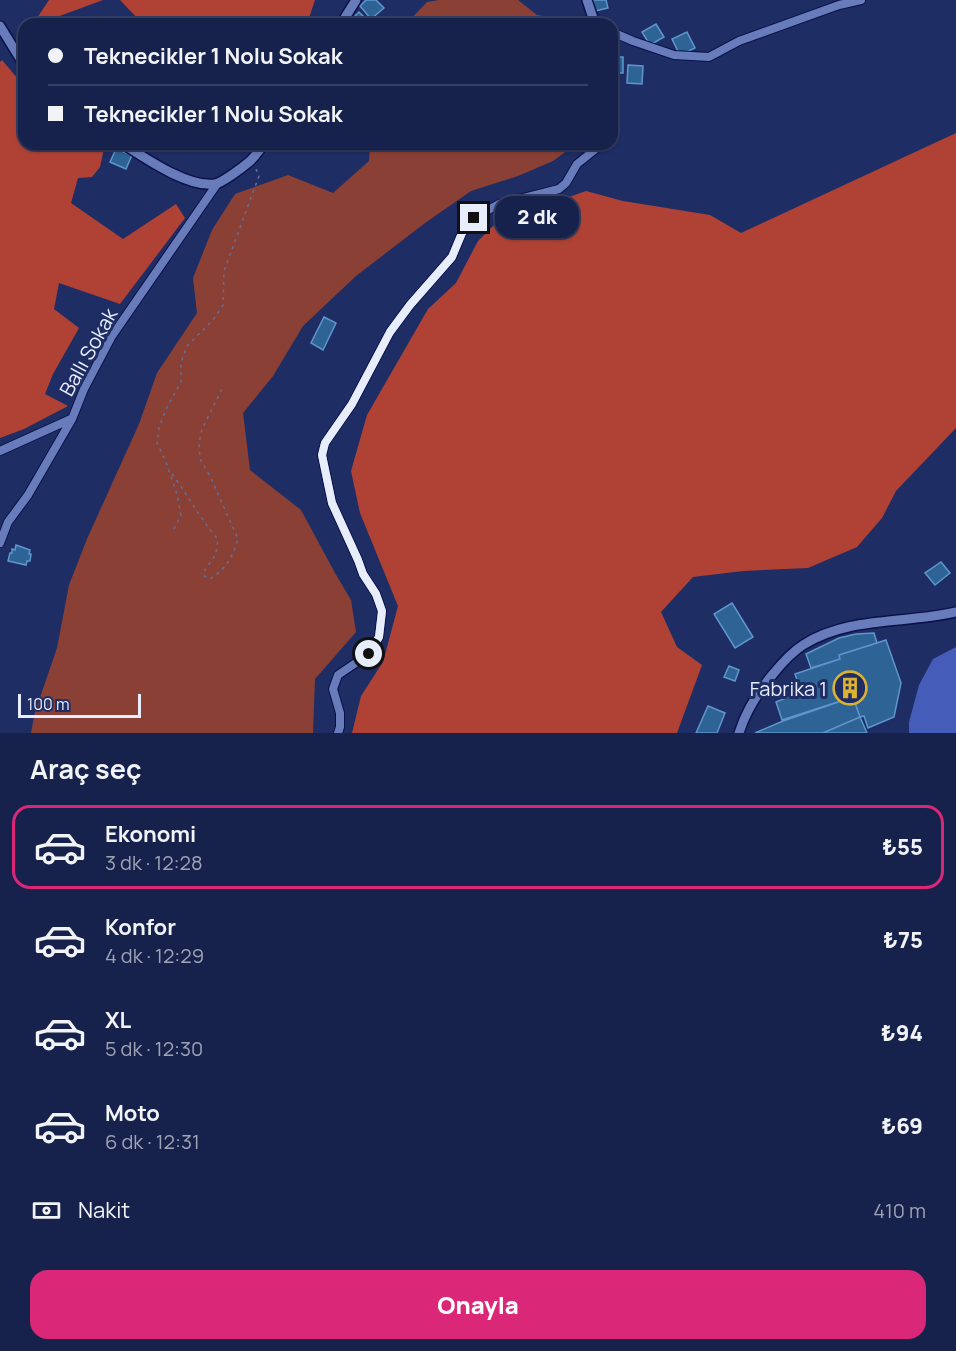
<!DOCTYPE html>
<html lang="tr">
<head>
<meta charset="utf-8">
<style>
	:root { --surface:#17224c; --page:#242f56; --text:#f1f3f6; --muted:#9ea4b5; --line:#363f64; --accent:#db2777 }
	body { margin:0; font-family:Manrope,sans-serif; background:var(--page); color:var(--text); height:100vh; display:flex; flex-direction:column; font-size:22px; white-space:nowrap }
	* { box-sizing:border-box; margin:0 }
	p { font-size:20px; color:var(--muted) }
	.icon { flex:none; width:33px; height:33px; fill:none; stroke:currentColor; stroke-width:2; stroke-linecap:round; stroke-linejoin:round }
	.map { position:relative; height:733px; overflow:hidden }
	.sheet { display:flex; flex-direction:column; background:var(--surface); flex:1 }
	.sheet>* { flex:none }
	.hud { position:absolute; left:18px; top:18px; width:600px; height:132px; border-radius:18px; box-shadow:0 2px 4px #0004,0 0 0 2px var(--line); display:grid; align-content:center; height:132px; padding:0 30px; background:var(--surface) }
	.scale { position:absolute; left:18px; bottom:15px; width:123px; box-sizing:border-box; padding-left:6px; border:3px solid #e8edfb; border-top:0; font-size:16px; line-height:21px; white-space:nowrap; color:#e8edfb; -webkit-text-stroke:4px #1f2d65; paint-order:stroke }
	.end { position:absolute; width:27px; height:27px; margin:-14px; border:8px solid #e8edfb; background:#111; box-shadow:0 0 0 3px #111 }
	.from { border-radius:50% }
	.bubble { position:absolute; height:42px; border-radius:18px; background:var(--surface); box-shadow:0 2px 4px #0004,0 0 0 2px var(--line); font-size:20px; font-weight:800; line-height:42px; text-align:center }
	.hud b { display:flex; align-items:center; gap:21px; height:57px; font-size:22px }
	.hud b+b { border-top:2px solid var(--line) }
	.hud i { width:15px; height:15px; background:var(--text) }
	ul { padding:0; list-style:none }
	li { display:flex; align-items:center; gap:18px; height:84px; margin:0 12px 9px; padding:0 18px; border:3px solid transparent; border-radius:18px }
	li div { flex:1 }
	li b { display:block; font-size:22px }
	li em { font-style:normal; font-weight:800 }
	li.active { border-color:var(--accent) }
	li>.icon { width:54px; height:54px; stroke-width:1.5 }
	h2 { padding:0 30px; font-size:27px; line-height:72px }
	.pay { display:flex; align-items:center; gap:15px; height:66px; padding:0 30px; font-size:22px }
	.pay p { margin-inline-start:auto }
	.action { display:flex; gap:12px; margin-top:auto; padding:12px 30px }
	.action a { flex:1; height:69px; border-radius:18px; background:var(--accent); color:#fff; font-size:24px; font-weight:800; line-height:69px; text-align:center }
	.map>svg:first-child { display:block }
	.green { fill:#8b4036 }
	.forest { fill:#b04235 }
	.water { fill:#455db8 }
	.building { fill:#2d6395; stroke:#6096cc; stroke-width:1.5 }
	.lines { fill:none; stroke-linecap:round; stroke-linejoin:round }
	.minor-casing { stroke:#0a1248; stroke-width:10 }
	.tertiary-casing { stroke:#0a1248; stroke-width:12 }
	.path { stroke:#646f99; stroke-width:1.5; stroke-dasharray:3 4.5; stroke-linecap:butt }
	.minor { stroke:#687cbb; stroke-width:8 }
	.tertiary { stroke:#687cbb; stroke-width:9 }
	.route { stroke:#e8edfb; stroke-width:8 }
	.labels { text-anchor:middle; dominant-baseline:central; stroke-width:6; stroke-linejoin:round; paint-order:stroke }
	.street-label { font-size:20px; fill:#e8edfb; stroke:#1f2d65 }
	.poi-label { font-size:20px; fill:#e8edfb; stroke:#1f2d65; text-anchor:end }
</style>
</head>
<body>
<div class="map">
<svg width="956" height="733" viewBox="0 0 956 733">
	<rect width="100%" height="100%" fill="#1f2d65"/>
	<!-- green -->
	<path class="green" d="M439,0H518L537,15L570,20H583V24H406L427,2Z
		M370,144H576L553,161L518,176L471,191L425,223L356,276L303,326L273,376L243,413L250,470L301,510L335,573L351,600L356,632L315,679L313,733H31L35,712L57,648L69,585L87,539L139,424L157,373L197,313L193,278L212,230L235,194L288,175L333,193L369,161Z"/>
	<!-- forest -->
	<path class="forest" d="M49,0H103L38,24H33Z
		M120,0H315L307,24H143Z
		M2,60L24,86V144H105L100,167L92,177L78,178L71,203L123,239L176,204L185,218L120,304L59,283L54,309L79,328L53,374L45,394L68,406L24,429L0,438V62Z
		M956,133V428L896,491L882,518L857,547L808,568L743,571L693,577L661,612L677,647L702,665L677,733H352L361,696L383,662L398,606L360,513L351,471L367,415L428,309L456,283L478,241L493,226L521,214L586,191L623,201L710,215L741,233Z"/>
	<!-- water -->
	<path class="water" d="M956,647V733H909V722L919,685L933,659Z"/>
	<!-- building -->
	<path class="building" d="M366,0H376L384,8L371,19L360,6Z
		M593,0H606L608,8L595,11Z
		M359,12L371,24H347Z
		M656,24L664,37L650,45L642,32Z
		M687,32L695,48L680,55L672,39Z
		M612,57H623V73H612Z
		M628,65L643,66L642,84L627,83Z
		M116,149L132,155L126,169L110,162Z
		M324,317L336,323L323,350L311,343Z
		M16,545L30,550L29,554H31L30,561H27L26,565L8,561L10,553H12V549L15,550Z
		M941,562L950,573L935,585L925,573Z
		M732,603L753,637L735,648L714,614Z
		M874,633L877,643L839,655L840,659L811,668L806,654L839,638L856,634Z
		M886,640L901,683L894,717L868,728L864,716L860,717L853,697L782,720L776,702L801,692L795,674L840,659L839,655Z
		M729,666L739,670L735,681L724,677Z
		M853,697L860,717L823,733H755L783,721Z
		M708,706L725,713L717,733H696Z
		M860,717L867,733H823Z"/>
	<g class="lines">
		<defs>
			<path id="minor" d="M612,32L633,41L674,55L709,57L739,41L839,5L861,0
				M0,451L71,419
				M0,543L8,522L28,495L72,419L84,389L112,336L217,184
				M338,733L340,727V713L333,689L338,675L369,654L379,637L382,611L376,594L363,574L358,560L332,503L322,455L325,443L352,404L390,332L410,305L452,257L462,233L474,218L499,204L559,189L566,183L577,164L602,144"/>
			<path id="tertiary" d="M587,0L595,24
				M341,24L356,0
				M0,26L24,65
				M123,144C145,158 188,188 215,184C222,183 243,167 249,162C255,157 259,150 264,144
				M739,733C746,710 758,692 773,674C782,663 792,652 803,645C848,616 906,624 956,612"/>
		</defs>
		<!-- minor casing -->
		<use href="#minor" class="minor-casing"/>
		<!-- tertiary casing -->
		<use href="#tertiary" class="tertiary-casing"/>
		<!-- path -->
		<path class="path" d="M172,474C188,495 200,519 218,539L216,554L205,570L204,576L210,579C227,568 232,558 238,539L210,476L200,459L199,443L202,429L223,387
			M174,529L181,515L177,494L166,462L157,443L159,427L167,407L181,382V363L187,346L213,320L223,305L224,271L259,176L256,169"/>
		<!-- minor -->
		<use href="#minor" class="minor"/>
		<!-- tertiary -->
		<use href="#tertiary" class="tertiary"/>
	</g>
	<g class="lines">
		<!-- route -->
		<path class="route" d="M369,654L379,637L382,611L376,594L363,574L358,560L332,503L322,455L325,443L352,404L390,332L410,305L452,257L462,233L474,218"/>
	</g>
	<!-- icons -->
	<defs>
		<symbol id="building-ring" viewBox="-11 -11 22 22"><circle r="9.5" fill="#1f2d65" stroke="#dcb233" stroke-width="1.5"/><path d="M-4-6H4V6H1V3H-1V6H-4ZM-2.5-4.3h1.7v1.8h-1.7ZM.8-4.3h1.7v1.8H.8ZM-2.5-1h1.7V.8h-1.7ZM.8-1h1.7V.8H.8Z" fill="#dcb233"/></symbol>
	</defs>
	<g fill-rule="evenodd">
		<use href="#building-ring" x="831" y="669" width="38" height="38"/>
	</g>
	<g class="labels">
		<!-- street labels -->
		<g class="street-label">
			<text transform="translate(88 352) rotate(-61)">Ballı Sokak</text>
		</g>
		<!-- poi labels -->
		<g class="poi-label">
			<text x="827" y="688">Fabrika 1</text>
		</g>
	</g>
</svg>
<div class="scale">100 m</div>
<i class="end from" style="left:369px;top:654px"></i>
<i class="end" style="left:474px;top:218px"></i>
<div class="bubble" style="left:495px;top:196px;width:84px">2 dk</div>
<div class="hud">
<b><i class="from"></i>Teknecikler 1 Nolu Sokak</b>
<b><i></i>Teknecikler 1 Nolu Sokak</b>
</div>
</div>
<section class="sheet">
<h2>Araç seç</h2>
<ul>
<li class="active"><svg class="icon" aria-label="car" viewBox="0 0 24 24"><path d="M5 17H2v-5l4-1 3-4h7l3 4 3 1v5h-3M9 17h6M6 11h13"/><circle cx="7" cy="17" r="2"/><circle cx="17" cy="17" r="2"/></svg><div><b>Ekonomi</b><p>3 dk · 12:28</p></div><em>₺55</em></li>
<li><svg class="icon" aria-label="car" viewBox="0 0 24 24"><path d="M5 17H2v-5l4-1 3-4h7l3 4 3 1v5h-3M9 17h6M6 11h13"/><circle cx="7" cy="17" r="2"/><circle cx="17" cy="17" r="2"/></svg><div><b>Konfor</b><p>4 dk · 12:29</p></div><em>₺75</em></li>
<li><svg class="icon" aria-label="car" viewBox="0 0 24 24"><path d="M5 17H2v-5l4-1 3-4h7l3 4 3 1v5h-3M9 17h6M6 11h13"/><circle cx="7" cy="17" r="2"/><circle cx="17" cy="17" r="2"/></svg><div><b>XL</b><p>5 dk · 12:30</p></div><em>₺94</em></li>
<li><svg class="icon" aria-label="car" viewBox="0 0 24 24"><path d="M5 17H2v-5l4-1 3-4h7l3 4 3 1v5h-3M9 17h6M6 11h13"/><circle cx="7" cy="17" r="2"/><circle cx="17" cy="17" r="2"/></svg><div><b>Moto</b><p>6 dk · 12:31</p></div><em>₺69</em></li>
</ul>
<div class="pay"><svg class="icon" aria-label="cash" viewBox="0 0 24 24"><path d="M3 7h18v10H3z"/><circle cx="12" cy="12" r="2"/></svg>Nakit<p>410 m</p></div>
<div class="action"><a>Onayla</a></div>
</section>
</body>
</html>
